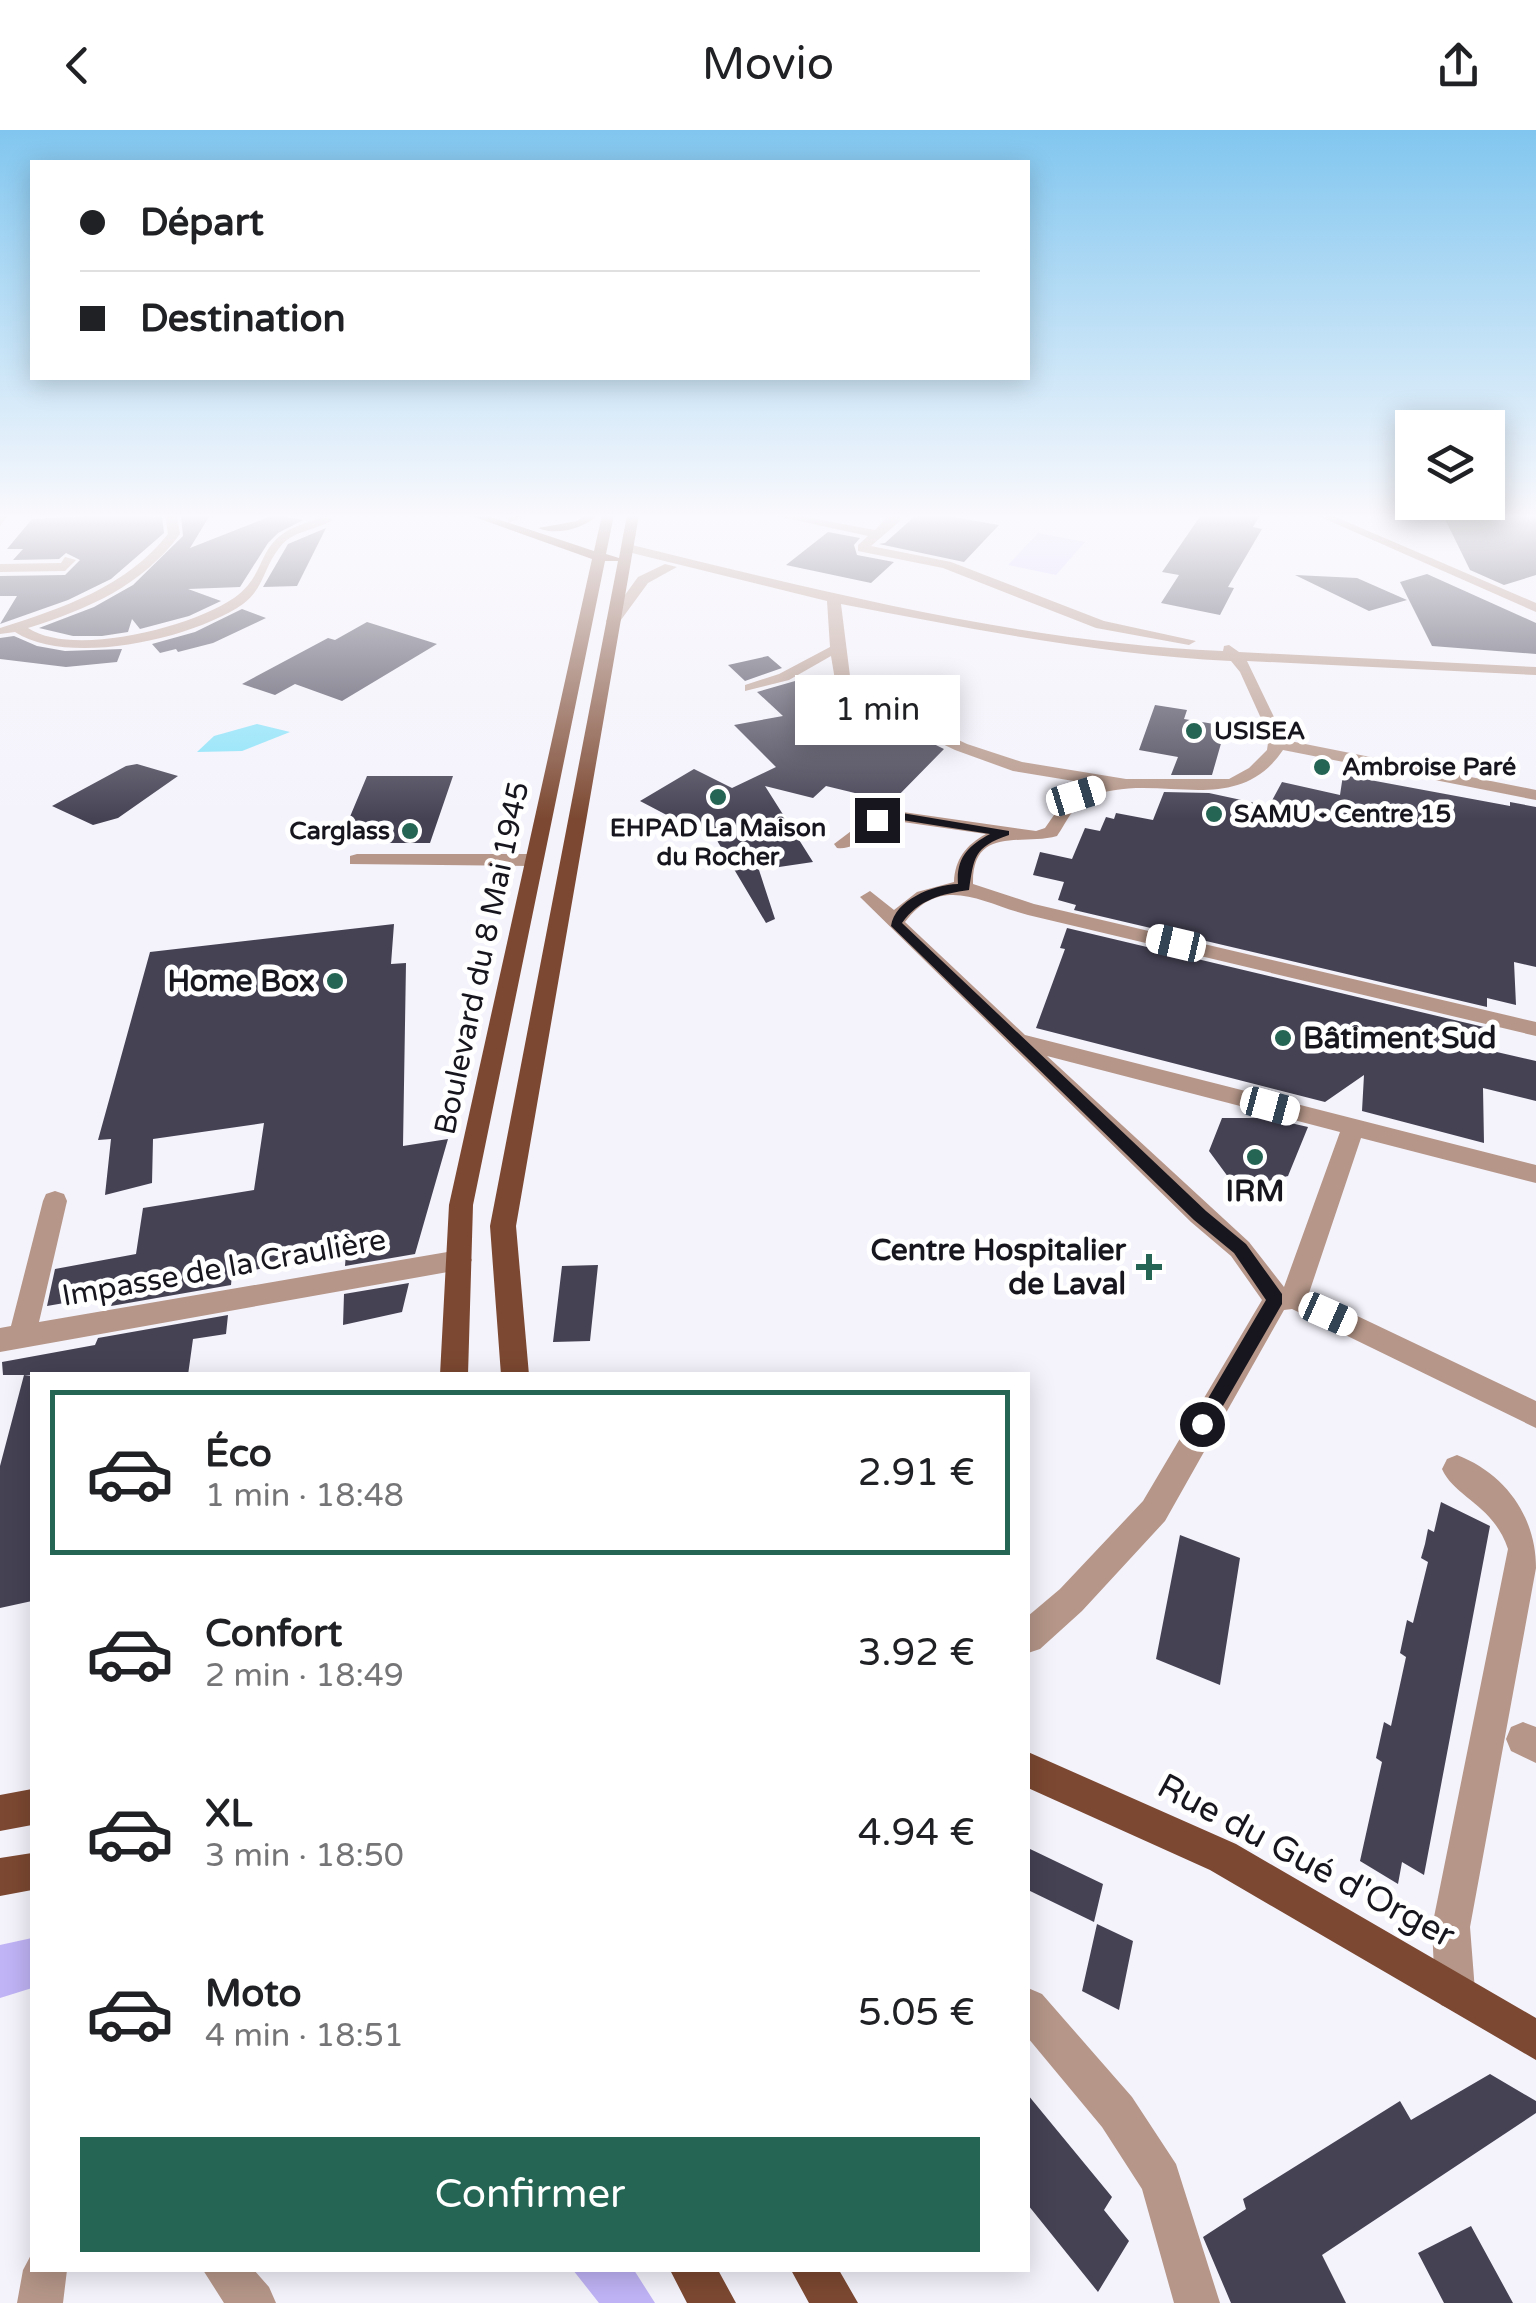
<!DOCTYPE html>
<html lang="fr">
<head>
<meta charset="utf-8">
<style>
	:root { --surface:#fff; --page:#f6f6f6; --text:#202124; --muted:#757577; --line:#e0e0e0; --accent:#256553 }
	body { margin:0; font-family:"Varela Round",sans-serif; background:var(--page); color:var(--text); height:100vh; display:flex; flex-direction:column; font-size:38px; white-space:nowrap }
	* { box-sizing:border-box; margin:0 }
	p { font-size:32px; color:var(--muted) }
	.icon { flex:none; width:55px; height:55px; fill:none; stroke:currentColor; stroke-width:2; stroke-linecap:round; stroke-linejoin:round }
	.map { position:relative; flex:1; overflow:hidden }
	.panel { position:absolute; left:30px; top:1242px; width:1000px; height:900px; display:flex; flex-direction:column; background:var(--surface); border-radius:0px; box-shadow:0 5px 25px #0003 }
	.panel>* { flex:none }
	.hud { position:absolute; left:30px; top:30px; width:1000px; height:220px; border-radius:0px; box-shadow:0 5px 25px #0003; display:grid; align-content:center; height:220px; padding:0 50px; background:var(--surface) }
	.buttons { position:absolute; left:1395px; top:280px; display:grid; gap:20px }
	.buttons a { display:grid; place-items:center; width:110px; height:110px; border-radius:0px; background:var(--surface); box-shadow:0 5px 25px #0003; font-size:50px }
	.end { position:absolute; width:45px; height:45px; margin:-22px; border:12px solid #17161e; background:#fff; box-shadow:0 0 0 5px #fff }
	.from { border-radius:50% }
	.bubble { position:absolute; height:70px; border-radius:0px; background:var(--surface); box-shadow:0 5px 25px #0003; font-size:32px; font-weight:600; line-height:70px; text-align:center }
	.car { position:absolute; width:30px; height:60px; margin:-30px -15px; border-radius:12px; box-shadow:0 0 8px 2px #0007; background:linear-gradient(#fff 24%,#345 0 40%,#fff 0 76%,#345 0 86%,#fff 0) }
	.hud b { display:flex; align-items:center; gap:35px; height:95px; font-size:38px }
	.hud b+b { border-top:2px solid var(--line) }
	.hud i { width:25px; height:25px; background:var(--text) }
	ul { padding:18px 0 0; list-style:none }
	li { display:flex; align-items:center; gap:30px; height:165px; margin:0 20px 15px; padding:0 30px; border:5px solid transparent; border-radius:0px }
	li div { flex:1 }
	li b { display:block; font-size:38px }
	li em { font-style:normal; font-weight:600 }
	li.selected { border-color:var(--accent) }
	li>.icon { width:90px; height:90px; stroke-width:1.5 }
	.action { display:flex; gap:20px; margin-top:auto; padding:20px 50px }
	.action a { flex:1; height:115px; border-radius:0px; background:var(--accent); color:#fff; font-size:40px; font-weight:600; line-height:115px; text-align:center }
	header { display:flex; justify-content:space-between; align-items:center; height:130px; padding:0 50px; background:var(--surface); font-size:45px; font-weight:600 }
	.map>svg:first-child { display:block }
	.green { fill:#d9d1fe }
	.forest { fill:#c0b3f6 }
	.water { fill:#86e2f9 }
	.building { fill:#454254 }
	.lines { fill:none; stroke-linecap:round; stroke-linejoin:round }
	.minor { fill:#b59688; fill-rule:evenodd }
	.major { fill:#7c4831; fill-rule:evenodd }
	.route { fill:#17161e }
	.poi-dot { fill:#256553; stroke:#fff; stroke-width:4 }
	.labels { text-anchor:middle; dominant-baseline:central; stroke-width:10; stroke-linejoin:round; paint-order:stroke }
	.far-poi-label { font-size:25px; font-weight:bold; fill:#17161e; stroke:#fff; text-anchor:start }
	.street-label { font-size:30px; fill:#17161e; stroke:#fff }
	.poi-label { font-size:30px; font-weight:bold; fill:#17161e; stroke:#fff; text-anchor:end }
	.near-street-label { font-size:35px; fill:#17161e; stroke:#fff }
</style>
</head>
<body>
<header><svg class="icon" aria-label="back" viewBox="0 0 24 24"><path d="M15 5l-7 7 7 7"/></svg>Movio<svg class="icon" aria-label="share" viewBox="0 0 24 24"><path d="M12 15V3M7 8l5-5 5 5M5 13v7h14v-7"/></svg></header>
<div class="map">
<svg width="1536" height="2173" viewBox="0 0 1536 2173">
	<rect width="100%" height="100%" fill="#f4f2fb"/>
	<!-- green -->
	<path class="green" d="M1038,403L1085,412L1056,445L1008,435Z"/>
	<!-- forest -->
	<path class="forest" d="M32,1808V1858L0,1868V1815Z
		M573,2140H634L655,2173H599Z"/>
	<!-- water -->
	<path class="water" d="M257,594L290,602L242,621L197,622L214,606Z"/>
	<!-- building -->
	<path class="building" d="M114,385L162,387L164,403L111,449L68,470L0,494L17,466H0V446L65,445L80,430L66,423L59,429L13,430L23,419H7L32,389Z
		M210,385L190,418L274,385L303,390L278,403L268,413L240,457L188,459L221,471L189,486L140,499L132,489L128,502L102,506H73L39,498L94,477L133,455L183,406L181,386Z
		M916,385H942L999,395L964,432L879,414L885,413Z
		M1201,385H1260L1253,397L1262,399L1228,457L1234,458L1220,485L1161,473L1179,445L1162,442Z
		M1443,385H1536V445L1504,455L1470,440Z
		M326,398L297,456L263,457L288,414Z
		M828,402L860,408L854,415L857,425L894,432L871,453L786,435Z
		M1427,444L1536,493V524L1432,516L1400,452Z
		M1295,445L1357,448L1407,470L1369,481Z
		M242,479L266,488L213,513L178,522L176,519L160,523L152,514L195,502Z
		M367,492L437,514L342,571L295,554L275,565L242,554L328,508L335,510Z
		M14,506L37,516L65,521L122,519L117,532L66,537L0,529V508Z
		M768,526L782,538L745,551L728,535Z
		M795,551L845,596L854,588L893,594L944,619L892,672L826,656L813,668L765,656L813,732L759,740L775,789L766,793L709,697L699,702L640,671L694,639L732,658L776,637L734,595L783,586L757,562Z
		M1155,575L1187,580L1184,589L1226,596L1212,645H1171L1178,627L1139,620Z
		M137,634L178,646L118,688L93,695L52,676L126,636Z
		M1343,645L1510,676V672L1536,677V837L1514,832L1516,875L1487,868V877L1074,780L1076,775L1058,770L1064,752L1033,745L1040,722L1072,729L1085,698L1100,701L1106,687L1114,689L1116,683L1153,690L1164,662L1209,663L1269,676L1282,652L1340,665Z
		M367,646H453L430,713H339Z
		M394,794L391,834L406,833L403,1016L448,1009L415,1124L345,1136L346,1123L232,1144L231,1155L111,1176L116,1164L47,1176L55,1139L136,1124L143,1078L254,1060L264,993L153,1009L152,1053L105,1065L111,1009L98,1010L150,822Z
		M1067,798L1488,898V920L1536,931V971L1483,958L1484,1013L1362,981L1364,945L1325,972L1036,898L1065,819L1060,818Z
		M1222,988H1269L1308,997L1288,1046L1237,1059L1209,1021Z
		M598,1135L590,1211L553,1212L562,1136Z
		M409,1153L402,1182L343,1195L344,1164Z
		M228,1185L226,1204L193,1209L188,1245H3L2,1232L95,1215L98,1208Z
		M24,1245L32,1246V1471L0,1478V1336Z
		M1441,1372L1490,1396L1424,1745L1402,1732L1398,1754L1360,1731L1382,1632L1376,1628L1384,1592L1391,1596L1406,1527L1400,1523L1407,1490L1413,1493L1428,1432L1421,1428L1425,1414L1428,1399L1434,1402Z
		M1180,1405L1240,1428L1220,1555L1156,1529Z
		M1028,1718L1103,1754L1094,1792L1028,1760Z
		M1097,1794L1133,1811L1119,1880L1082,1861Z
		M1490,1944L1536,1971V1983L1322,2125L1346,2173H1231L1203,2107L1246,2079L1243,2069L1400,1971L1411,1990Z
		M1028,1965L1112,2067L1104,2080L1129,2111L1098,2162L1028,2075Z
		M1471,2096L1513,2173H1444L1418,2123Z"/>
	<g class="lines">
		<!-- minor -->
		<path class="minor" d="M0,385H8L0,396Z
			M165,385H177L180,404C142,456 88,479 28,498C73,528 192,497 234,468C273,440 251,408 312,391C321,388 325,385 333,390C317,400 293,400 280,417C264,436 264,459 243,474C193,509 68,537 15,502L0,504V498C63,478 126,457 168,404Z
			M514,385H529L508,393V387Z
			M772,385H795L875,400L889,385H901L900,391L871,416L951,432L1104,491L1196,511L1189,515L1096,498L943,438L858,421V415L868,406Z
			M1316,385H1331L1536,473V482Z
			M628,414C824,462 1021,512 1223,521L1224,516L1229,515L1239,522L1536,537V545L1247,531L1285,610L1536,660V670L1283,620C1234,693 1152,637 1086,669C1074,674 1065,695 1057,706C1022,716 972,695 973,754L1034,774L1536,892V906L1028,785C982,773 942,743 905,792L1025,905L1536,1035V1053L1361,1008L1309,1163L1536,1271V1298L1292,1179L1284,1180L1165,1391L1082,1481L1040,1519L1028,1523V1486L1060,1459L1143,1371L1262,1170L1231,1126L1191,1092L860,767L870,761L894,780L917,762L954,752C955,729 966,715 986,704L896,691C875,696 858,721 837,718L834,714L871,686L896,681L1036,701L1045,698L1070,662L1098,655L1013,641L955,620L855,572L836,556L831,526L789,550L745,561V555L779,544L830,517L827,471L624,421L622,418ZM841,474C971,499 1099,524 1231,531L1240,542L1269,606L1267,620L1249,638L1229,649H1126L1022,632L967,614L865,566L851,554ZM1047,926L1340,1002L1284,1157L1249,1112Z
			M65,427L76,430L65,441L0,442V434L61,433Z
			M665,434L677,437L648,453L618,494H608L606,491L638,447Z
			M357,724H534L543,730L534,736L350,734V726Z
			M55,1061L64,1064L67,1071L39,1192L459,1120L468,1123L472,1130L468,1137L459,1140L0,1222V1198L11,1196L43,1071L46,1064Z
			M1457,1325C1506,1344 1536,1387 1536,1438L1470,1797L1475,1861L1469,1875L1455,1881L1441,1875L1435,1861L1432,1797L1508,1419C1493,1374 1455,1368 1442,1339L1447,1329Z
			M1523,1592L1536,1597V1633L1511,1621L1506,1609L1511,1597Z
			M1028,1858L1042,1864L1132,1967L1176,2034L1220,2173H1174L1142,2059L1102,1997L1028,1908Z
			M32,2123V2140H67L63,2173H17L23,2140Z
			M203,2140H254L269,2157L276,2173H224Z"/>
		<!-- major -->
		<path class="major" d="M469,385H485L594,421L602,385H614L606,424L619,428L627,385H639L516,1096L529,1245H501L490,1096L618,431H605L473,1075L468,1245H440L449,1075L592,429Z
			M585,385H598C583,399 556,406 538,398L577,391Z
			M1028,1622L1236,1714L1536,1888V1930L1210,1740L1028,1658Z
			M32,1659V1695L0,1701V1665Z
			M32,1723V1760L0,1766V1728Z
			M670,2140H718L736,2173H687Z
			M791,2140H839L858,2173H809Z"/>
	</g>
	<!-- sky -->
	<linearGradient id="sky" x2="0" y2="1"><stop stop-color="#81c6ef"/><stop offset="0.56" stop-color="#faf9fd"/><stop offset="1" stop-color="#faf9fd" stop-opacity="0"/></linearGradient>
	<rect width="1536" height="689" fill="url(#sky)"/>
	<!-- route -->
	<path class="route" d="M896,682L1009,701V705C973,717 974,728 969,760C942,764 919,769 902,793L1206,1081L1246,1114L1282,1164V1174L1209,1300H1196L1193,1294L1266,1170L1234,1123L1194,1090L891,796C895,770 932,755 958,754C956,728 968,716 990,704L896,689L877,693L871,690Z"/>
	<!-- markers -->
	<g class="poi-dot">
		<circle cx="1194" cy="601" r="10"/>
		<circle cx="1322" cy="637" r="10"/>
		<circle cx="718" cy="667" r="10"/>
		<circle cx="1214" cy="684" r="10"/>
		<circle cx="410" cy="701" r="10"/>
		<circle cx="335" cy="851" r="10"/>
		<circle cx="1283" cy="908" r="10"/>
		<circle cx="1255" cy="1027" r="10"/>
		<path d="M1144 1122h10v10h10v10h-10v10h-10v-10h-10v-10h10z"/>
	</g>
	<g class="labels">
		<!-- far-poi labels -->
		<g class="far-poi-label">
			<text x="1214" y="601">USISEA</text>
			<text x="1342" y="637">Ambroise Paré</text>
			<text x="1234" y="684">SAMU - Centre 15</text>
			<text x="718" y="698" text-anchor="middle">EHPAD La Maison<tspan x="718" dy="29">du Rocher</tspan></text>
			<text x="390" y="701" text-anchor="end">Carglass</text>
		</g>
		<!-- street labels -->
		<g class="street-label">
			<text transform="translate(482 828) rotate(-78)">Boulevard du 8 Mai 1945</text>
			<text transform="translate(224 1138) rotate(-10)">Impasse de la Craulière</text>
		</g>
		<!-- poi labels -->
		<g class="poi-label">
			<text x="315" y="851">Home Box</text>
			<text x="1303" y="908" text-anchor="start">Bâtiment Sud</text>
			<text x="1255" y="1061" text-anchor="middle">IRM</text>
			<text x="1126" y="1120">Centre Hospitalier<tspan x="1126" dy="34">de Laval</tspan></text>
		</g>
		<!-- near-street labels -->
		<g class="near-street-label">
			<text transform="translate(1306 1731) rotate(28)">Rue du Gué d'Orger</text>
		</g>
	</g>
</svg>
<div class="buttons">
<a><svg class="icon" aria-label="layers" viewBox="0 0 24 24"><path d="M12 4l9 5-9 5-9-5zM3 14l9 5 9-5"/></svg></a>
</div>
<i class="end from" style="left:1202px;top:1294px"></i>
<i class="end" style="left:877px;top:690px"></i>
<div class="bubble" style="left:795px;top:545px;width:165px">1 min</div>
<i class="car" style="left:1076px;top:666px;rotate:73deg"></i>
<i class="car" style="left:1176px;top:813px;rotate:283deg"></i>
<i class="car" style="left:1270px;top:976px;rotate:105deg"></i>
<i class="car" style="left:1328px;top:1184px;rotate:114deg"></i>
<div class="hud">
<b><i class="from"></i>Départ</b>
<b><i></i>Destination</b>
</div>
<section class="panel">
<ul>
<li class="selected"><svg class="icon" aria-label="car" viewBox="0 0 24 24"><path d="M5 17H2v-5l4-1 3-4h7l3 4 3 1v5h-3M9 17h6M6 11h13"/><circle cx="7" cy="17" r="2"/><circle cx="17" cy="17" r="2"/></svg><div><b>Éco</b><p>1 min · 18:48</p></div><em>2.91 €</em></li>
<li><svg class="icon" aria-label="car" viewBox="0 0 24 24"><path d="M5 17H2v-5l4-1 3-4h7l3 4 3 1v5h-3M9 17h6M6 11h13"/><circle cx="7" cy="17" r="2"/><circle cx="17" cy="17" r="2"/></svg><div><b>Confort</b><p>2 min · 18:49</p></div><em>3.92 €</em></li>
<li><svg class="icon" aria-label="car" viewBox="0 0 24 24"><path d="M5 17H2v-5l4-1 3-4h7l3 4 3 1v5h-3M9 17h6M6 11h13"/><circle cx="7" cy="17" r="2"/><circle cx="17" cy="17" r="2"/></svg><div><b>XL</b><p>3 min · 18:50</p></div><em>4.94 €</em></li>
<li><svg class="icon" aria-label="car" viewBox="0 0 24 24"><path d="M5 17H2v-5l4-1 3-4h7l3 4 3 1v5h-3M9 17h6M6 11h13"/><circle cx="7" cy="17" r="2"/><circle cx="17" cy="17" r="2"/></svg><div><b>Moto</b><p>4 min · 18:51</p></div><em>5.05 €</em></li>
</ul>
<div class="action"><a>Confirmer</a></div>
</section>
</div>
</body>
</html>
